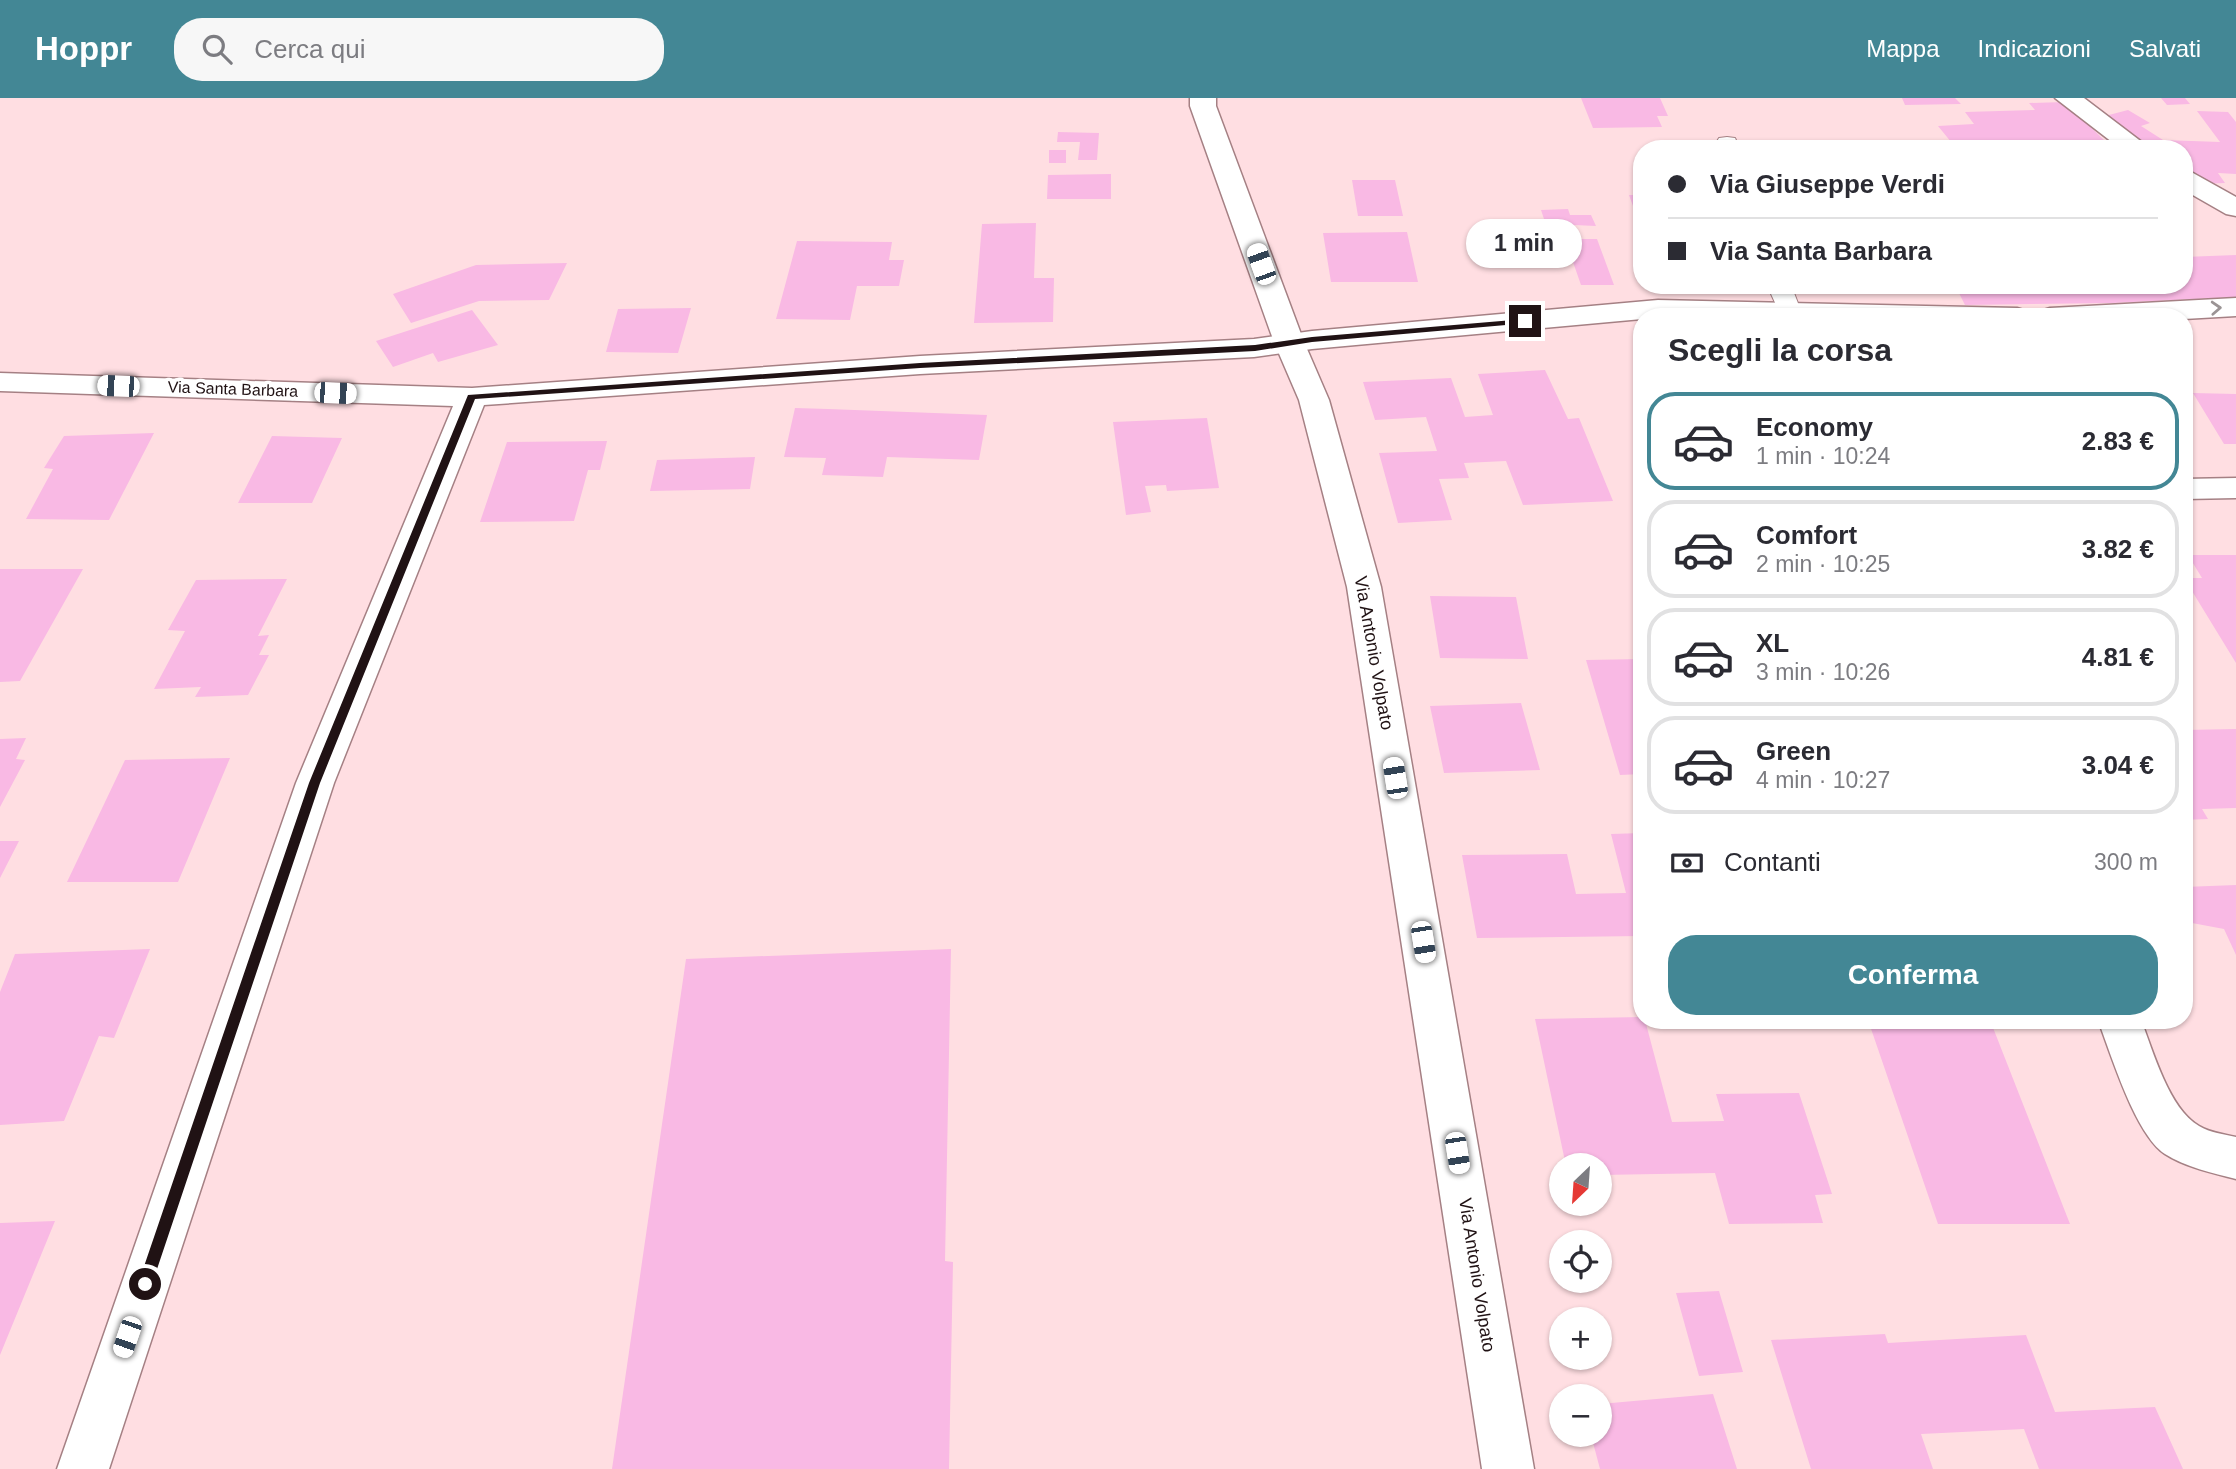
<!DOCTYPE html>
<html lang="it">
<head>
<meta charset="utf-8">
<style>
	:root { --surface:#fff; --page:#f7f7f7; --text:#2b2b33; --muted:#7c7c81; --line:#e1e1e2; --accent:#438795 }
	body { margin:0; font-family:Arial,sans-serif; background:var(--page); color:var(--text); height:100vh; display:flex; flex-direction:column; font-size:26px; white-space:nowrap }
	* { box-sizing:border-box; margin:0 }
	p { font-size:23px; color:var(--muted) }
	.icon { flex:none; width:38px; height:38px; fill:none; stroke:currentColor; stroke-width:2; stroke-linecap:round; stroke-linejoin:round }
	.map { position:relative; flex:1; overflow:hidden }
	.details { position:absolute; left:1633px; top:210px; width:560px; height:721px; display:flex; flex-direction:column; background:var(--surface); border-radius:28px; box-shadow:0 2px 5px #0004 }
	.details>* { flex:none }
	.hud { position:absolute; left:1633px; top:42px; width:560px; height:154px; border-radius:28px; box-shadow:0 2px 5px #0004; display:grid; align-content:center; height:154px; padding:0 35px; background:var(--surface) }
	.needle { width:46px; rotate:205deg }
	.tools { position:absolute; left:1549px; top:1055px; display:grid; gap:14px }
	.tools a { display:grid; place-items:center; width:63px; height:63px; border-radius:50%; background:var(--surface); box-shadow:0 2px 5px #0004; font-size:35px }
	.end { position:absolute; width:32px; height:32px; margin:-16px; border:9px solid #201214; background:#fff; box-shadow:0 0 0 4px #fff }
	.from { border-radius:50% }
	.bubble { position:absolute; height:49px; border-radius:24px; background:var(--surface); box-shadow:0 2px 5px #0004; font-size:23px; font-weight:600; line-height:49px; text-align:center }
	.car { position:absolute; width:21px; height:42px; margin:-21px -10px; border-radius:9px; box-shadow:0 0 5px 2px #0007; background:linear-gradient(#fff 24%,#345 0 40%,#fff 0 76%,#345 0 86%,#fff 0) }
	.hud b { display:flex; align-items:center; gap:24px; height:66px; font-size:26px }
	.hud b+b { border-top:2px solid var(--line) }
	.hud i { width:18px; height:18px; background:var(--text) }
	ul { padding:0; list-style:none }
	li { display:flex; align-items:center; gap:21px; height:98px; margin:0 14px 10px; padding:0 21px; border:4px solid var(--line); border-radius:28px }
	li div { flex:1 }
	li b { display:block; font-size:26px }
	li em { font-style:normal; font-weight:600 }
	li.on { border-color:var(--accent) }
	li>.icon { width:63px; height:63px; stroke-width:1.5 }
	h2 { padding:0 35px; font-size:32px; line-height:84px }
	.pay { display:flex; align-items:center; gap:18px; height:77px; padding:0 35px; font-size:26px }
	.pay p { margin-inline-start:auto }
	.cta { display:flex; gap:14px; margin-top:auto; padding:14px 35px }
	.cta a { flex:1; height:80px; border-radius:28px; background:var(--accent); color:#fff; font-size:28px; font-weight:600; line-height:80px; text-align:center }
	header { display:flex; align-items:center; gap:42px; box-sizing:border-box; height:98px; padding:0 35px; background:var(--accent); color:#fff }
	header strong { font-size:33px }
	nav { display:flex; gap:38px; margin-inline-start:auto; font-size:24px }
	.search { width:490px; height:63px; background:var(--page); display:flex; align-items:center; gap:18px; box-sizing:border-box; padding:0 24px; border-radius:28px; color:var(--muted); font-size:26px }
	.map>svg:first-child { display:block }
	.building { fill:#f9b9e4 }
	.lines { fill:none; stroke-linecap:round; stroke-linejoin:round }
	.lane-casing { stroke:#a58084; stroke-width:2 }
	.street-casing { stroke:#a58084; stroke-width:3 }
	.secondary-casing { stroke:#a58084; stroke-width:3 }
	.lane { fill:#fff; fill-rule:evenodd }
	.street { fill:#fff; fill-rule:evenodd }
	.secondary { fill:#fff; fill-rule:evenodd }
	.oneway { stroke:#9b9495 }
	.route { fill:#201214 }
	.labels { text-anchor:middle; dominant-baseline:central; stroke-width:7; stroke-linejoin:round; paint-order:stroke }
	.far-street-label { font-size:16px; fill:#201214; stroke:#fff }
	.street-label { font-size:18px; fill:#201214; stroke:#fff }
</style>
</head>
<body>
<header>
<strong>Hoppr</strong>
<div class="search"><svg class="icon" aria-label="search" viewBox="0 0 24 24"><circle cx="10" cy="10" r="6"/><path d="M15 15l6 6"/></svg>Cerca qui</div>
<nav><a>Mappa</a><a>Indicazioni</a><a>Salvati</a></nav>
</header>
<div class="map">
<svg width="2236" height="1371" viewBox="0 0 2236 1371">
	<rect width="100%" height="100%" fill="#ffdee2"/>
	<!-- building -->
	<path class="building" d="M1581,0H1660L1668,18H1657L1662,29L1593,30Z
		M1902,0H1955L1961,6L1905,7Z
		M2161,0H2185L2190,6L2167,7Z
		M2065,4L2106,44L1956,50L1938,28L1974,26L1965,14L2035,12L2029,5Z
		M2128,12L2150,25L2141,28L2163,42L2220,44L2197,13L2228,14L2236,24V76L2218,75L2225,85L2201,86L2184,70V51H2162L2156,46L2141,47L2105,18Z
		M1058,34L1099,35L1097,62H1078L1080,44H1057Z
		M1049,52H1066V65H1049Z
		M1111,76V101H1047L1048,77Z
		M1352,82H1395L1403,118H1358Z
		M1629,97H1642V130H1641Z
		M1568,111L1570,117H1591L1596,128L1574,127L1577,132L1548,133L1541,112Z
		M1036,125L1034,180H1054L1053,224L974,225L982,126Z
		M1407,134L1418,184H1331L1323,135Z
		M1565,141H1597L1614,187H1581Z
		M797,143L892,144L889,162H904L899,188H857L850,222L776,221Z
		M2236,157V199L2112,205L1965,207L1955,187H2184V159Z
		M567,165L549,202L479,203L411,225L393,196L476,167Z
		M691,210L678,255L606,254L618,211Z
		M472,212L498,247L438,264L433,255L393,269L376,243Z
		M1545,272L1568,321L1579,320L1613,403L1523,407L1506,363L1464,365L1469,380L1439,381L1452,422L1398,425L1379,355L1437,353L1426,319L1375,322L1363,284L1451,280L1465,319L1493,317L1478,276Z
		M2193,295L2236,296V346H2224Z
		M795,310L828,311L987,317L979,362L887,359L883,379L822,377L826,360L784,359Z
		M1207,320L1219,390L1167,393L1166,387L1145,388L1151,414L1126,417L1113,324Z
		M154,335L109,422L26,421L53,371L44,370L64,338Z
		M272,338L342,340L312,405H238Z
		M607,343L600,372H588L574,423L480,424L507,344Z
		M755,359L750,391L650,393L657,362Z
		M2188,457H2236V565L2184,480H2202Z
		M0,471H83L20,583L0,584Z
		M287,481L258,538L269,537L259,557H269L248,597L195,599L201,589L154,591L185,533L168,532L196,482Z
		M1430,498L1516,499L1528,561L1440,560Z
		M1642,561V676L1620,677L1586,562Z
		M1521,605L1540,672L1444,675L1430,608Z
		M2236,631V710L2202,711L2208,721L2184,722V632Z
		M26,640L16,661L25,662L0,709V641Z
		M230,660L178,784H67L125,662Z
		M1642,735V838L1477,840L1462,757L1567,756L1576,796L1626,795L1611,736Z
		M0,743H19L0,780Z
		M2236,787V857L2224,831L2192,825L2184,805V789Z
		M150,851L114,940L99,938L64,1023L0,1027V894L15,856Z
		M951,851L945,1163L953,1164L949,1371H612L686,861Z
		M1642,919V922H1645L1672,1024L1724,1023L1716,996L1799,995L1832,1096L1815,1097L1823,1125L1729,1126L1715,1075L1600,1077V1068H1566L1535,921Z
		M1868,922H1990L2070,1126H1938Z
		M55,1123L0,1257V1125Z
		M1719,1193L1743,1274L1699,1278L1676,1195Z
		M1885,1236L1888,1245L2026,1237L2055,1314L2155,1309L2183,1371H2039L2024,1331L1921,1336L1933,1371H1811L1771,1242Z
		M1713,1296L1737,1371H1600L1591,1337H1600V1306Z"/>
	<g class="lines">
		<defs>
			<path id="lane" d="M1727,39L1735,40L1740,51H1718L1716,45L1719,40Z
				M1767,187H1791L1801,213L1797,218H1781Z"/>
			<path id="street" d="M2055,0H2084L2151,51H2121Z
				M2184,73L2193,75L2236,99V118L2226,116L2184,92Z
				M2236,200V218L2184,221L2035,219L2040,213L2050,210Z
				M1658,202L2017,210L2027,213L2032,219H1642V221L1312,251L1254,259L920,276L484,307L334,685L109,1371H57L296,685L453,308L0,293V275L472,290L920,258L1254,241L1312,233Z
				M2236,380V400L2184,401V381Z
				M2098,922H2141C2153,953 2169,1011 2199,1028C2210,1035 2224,1036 2236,1039V1081C2213,1075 2185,1069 2165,1056C2135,1036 2111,956 2098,922Z"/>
			<path id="secondary" d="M1190,0H1216V8L1304,244L1329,302L1381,489L1534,1371H1482L1347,489L1299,302L1274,244L1190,8Z"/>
		</defs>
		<!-- lane casing -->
		<use href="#lane" class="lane-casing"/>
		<!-- street casing -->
		<use href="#street" class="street-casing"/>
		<!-- secondary casing -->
		<use href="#secondary" class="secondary-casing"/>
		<!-- lane -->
		<use href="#lane" class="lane"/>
		<!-- street -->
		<use href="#street" class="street"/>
		<!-- secondary -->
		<use href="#secondary" class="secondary"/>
	</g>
	<!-- one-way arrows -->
	<defs><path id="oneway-chevron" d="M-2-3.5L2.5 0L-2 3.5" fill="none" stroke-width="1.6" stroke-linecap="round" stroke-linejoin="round" transform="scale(1.75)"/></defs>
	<use class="oneway" href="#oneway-chevron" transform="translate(2216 210) rotate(-3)"/>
	<!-- route -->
	<path class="route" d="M1525,221L1528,225L1312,244L1255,253L920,270L475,301L320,685L152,1186L150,1191H140L138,1186L309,685L468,297L920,265L1255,247L1312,239Z"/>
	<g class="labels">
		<!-- far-street labels -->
		<g class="far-street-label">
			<text transform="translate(233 291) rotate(2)">Via Santa Barbara</text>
		</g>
		<!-- street labels -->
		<g class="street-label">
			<text transform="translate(1374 555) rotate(80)">Via Antonio Volpato</text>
			<text transform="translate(1477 1177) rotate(81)">Via Antonio Volpato</text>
		</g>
	</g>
</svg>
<div class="tools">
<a><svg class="needle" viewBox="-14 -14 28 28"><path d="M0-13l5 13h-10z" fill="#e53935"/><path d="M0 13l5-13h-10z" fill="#7c7c81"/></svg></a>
<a><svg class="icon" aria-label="locate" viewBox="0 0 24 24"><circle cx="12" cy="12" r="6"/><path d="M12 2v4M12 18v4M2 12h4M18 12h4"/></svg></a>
<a>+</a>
<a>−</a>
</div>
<i class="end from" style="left:145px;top:1186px"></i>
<i class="end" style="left:1525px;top:223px"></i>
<div class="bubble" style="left:1466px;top:121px;width:116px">1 min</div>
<i class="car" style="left:1261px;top:166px;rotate:340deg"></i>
<i class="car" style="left:118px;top:288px;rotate:272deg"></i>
<i class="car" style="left:335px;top:295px;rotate:92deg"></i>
<i class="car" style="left:1395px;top:680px;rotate:351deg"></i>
<i class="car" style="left:1423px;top:844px;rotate:171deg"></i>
<i class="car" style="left:1457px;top:1055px;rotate:171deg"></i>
<i class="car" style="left:127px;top:1239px;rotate:199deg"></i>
<div class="hud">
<b><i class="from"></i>Via Giuseppe Verdi</b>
<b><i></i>Via Santa Barbara</b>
</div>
<section class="details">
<h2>Scegli la corsa</h2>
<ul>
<li class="on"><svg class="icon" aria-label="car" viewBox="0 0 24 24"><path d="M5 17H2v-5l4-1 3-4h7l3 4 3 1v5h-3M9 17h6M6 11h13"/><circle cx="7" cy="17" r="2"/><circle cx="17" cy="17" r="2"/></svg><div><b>Economy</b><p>1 min · 10:24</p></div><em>2.83 €</em></li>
<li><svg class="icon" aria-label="car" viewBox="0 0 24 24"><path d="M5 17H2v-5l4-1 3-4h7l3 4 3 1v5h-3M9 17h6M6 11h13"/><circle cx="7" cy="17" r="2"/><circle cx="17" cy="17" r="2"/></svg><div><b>Comfort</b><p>2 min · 10:25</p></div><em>3.82 €</em></li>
<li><svg class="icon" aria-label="car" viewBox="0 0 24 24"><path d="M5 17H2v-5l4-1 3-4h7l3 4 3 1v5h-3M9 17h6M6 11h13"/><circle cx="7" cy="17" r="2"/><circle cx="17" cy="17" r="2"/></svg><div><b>XL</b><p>3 min · 10:26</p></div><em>4.81 €</em></li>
<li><svg class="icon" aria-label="car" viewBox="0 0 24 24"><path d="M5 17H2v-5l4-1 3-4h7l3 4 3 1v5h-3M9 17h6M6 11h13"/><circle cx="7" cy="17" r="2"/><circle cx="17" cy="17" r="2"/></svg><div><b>Green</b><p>4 min · 10:27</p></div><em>3.04 €</em></li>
</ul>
<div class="pay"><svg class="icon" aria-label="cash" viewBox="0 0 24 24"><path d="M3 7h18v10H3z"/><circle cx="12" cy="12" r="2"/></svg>Contanti<p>300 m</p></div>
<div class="cta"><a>Conferma</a></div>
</section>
</div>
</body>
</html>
